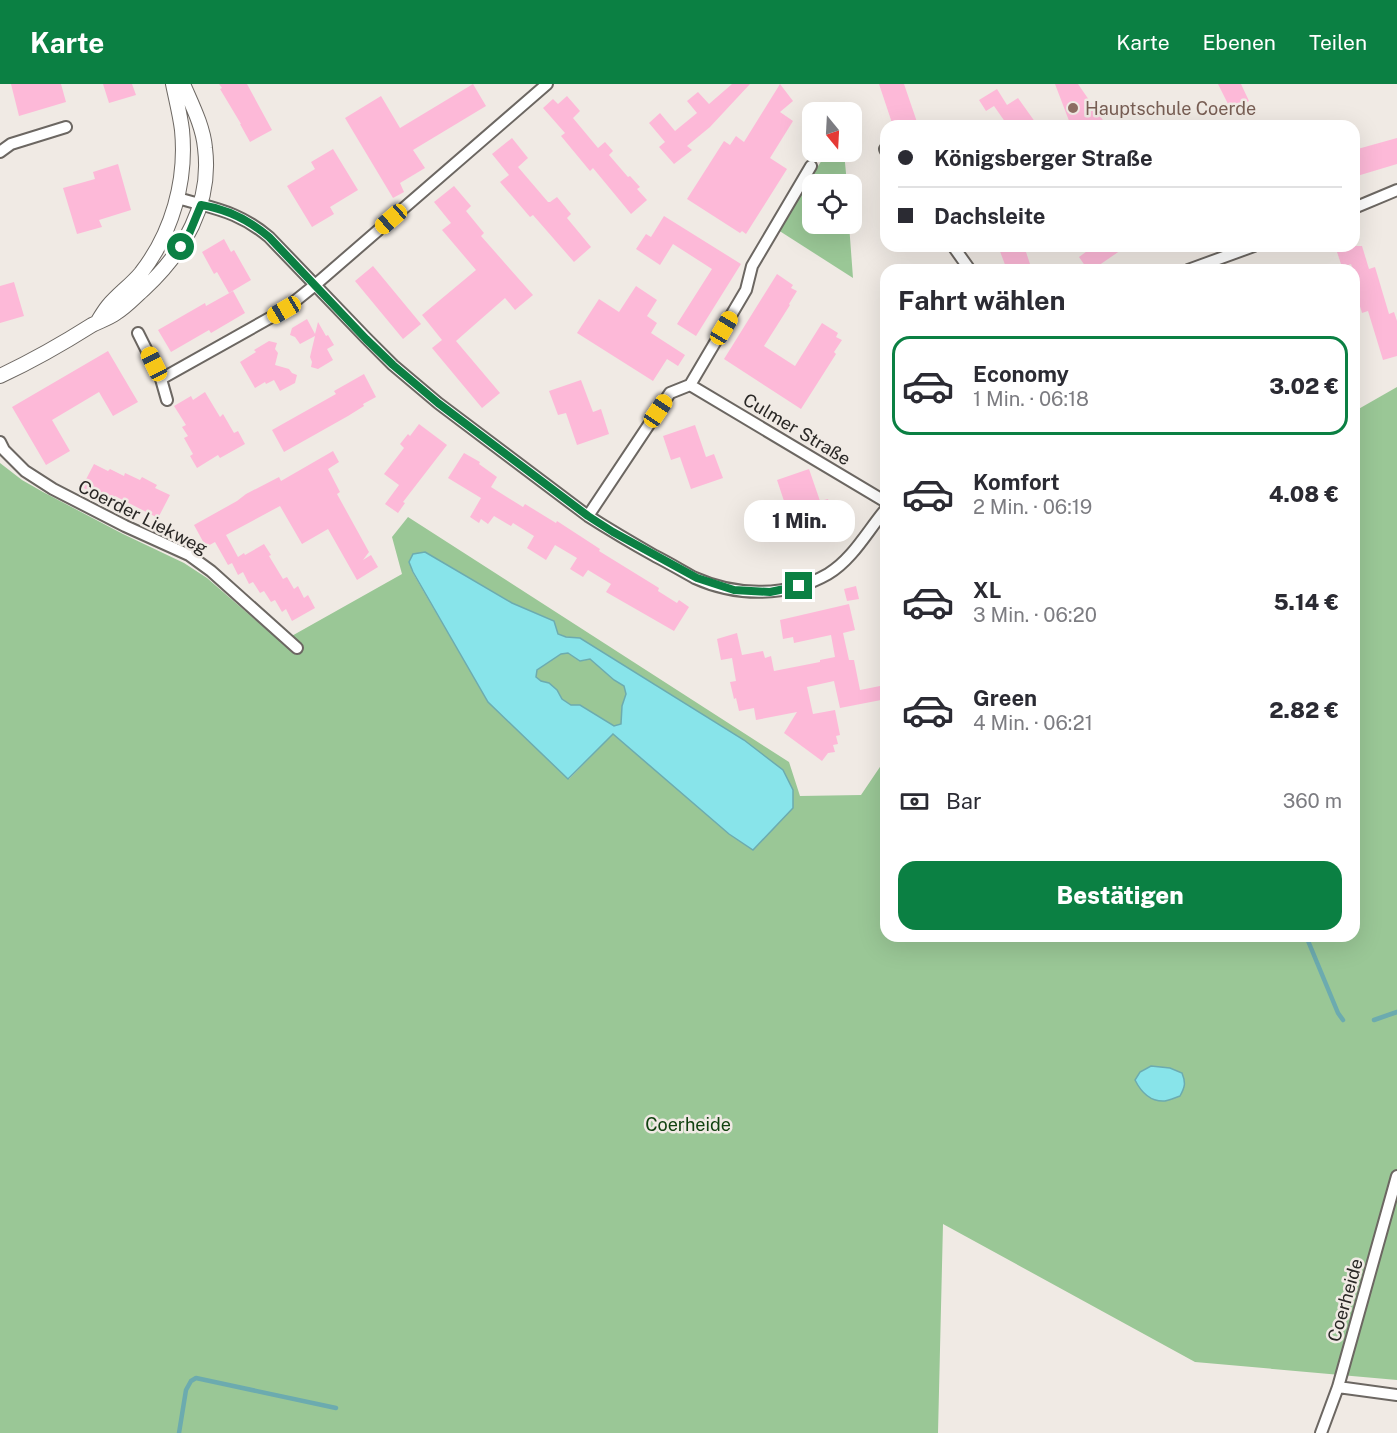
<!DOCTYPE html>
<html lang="de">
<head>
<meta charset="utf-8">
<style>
	:root { --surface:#fff; --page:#f7f7f7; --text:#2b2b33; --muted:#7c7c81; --line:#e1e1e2; --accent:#0b8043 }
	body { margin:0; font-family:"Public Sans",sans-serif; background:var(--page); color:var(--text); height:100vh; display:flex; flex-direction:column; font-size:22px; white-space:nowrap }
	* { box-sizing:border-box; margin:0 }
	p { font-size:20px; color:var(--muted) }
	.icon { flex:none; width:33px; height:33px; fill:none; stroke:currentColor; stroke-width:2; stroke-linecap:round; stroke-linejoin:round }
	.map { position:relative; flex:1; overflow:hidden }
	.panel { position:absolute; left:880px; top:180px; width:480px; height:678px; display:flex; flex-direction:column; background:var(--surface); border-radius:18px; box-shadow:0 6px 24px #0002 }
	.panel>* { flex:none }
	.banner { position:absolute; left:880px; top:36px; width:480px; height:132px; border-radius:18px; box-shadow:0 6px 24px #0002; display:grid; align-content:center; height:132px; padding:0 18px; background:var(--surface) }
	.needle { width:39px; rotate:162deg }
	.fabs { position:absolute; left:802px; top:18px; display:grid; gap:12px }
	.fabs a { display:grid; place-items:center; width:60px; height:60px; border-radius:12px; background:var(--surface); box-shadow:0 6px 24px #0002; font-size:30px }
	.end { position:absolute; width:27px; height:27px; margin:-14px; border:8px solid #0b8043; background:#fff; box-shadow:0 0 0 3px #fff }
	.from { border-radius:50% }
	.bubble { position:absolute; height:42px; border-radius:18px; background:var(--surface); box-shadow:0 6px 24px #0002; font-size:20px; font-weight:800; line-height:42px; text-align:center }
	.car { position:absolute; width:18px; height:36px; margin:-18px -9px; border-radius:8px; box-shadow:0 0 4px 2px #0007; background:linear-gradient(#f5c518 24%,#345 0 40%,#f5c518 0 76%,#345 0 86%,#f5c518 0) }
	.banner b { display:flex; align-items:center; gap:21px; height:57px; font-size:22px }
	.banner b+b { border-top:2px solid var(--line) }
	.banner i { width:15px; height:15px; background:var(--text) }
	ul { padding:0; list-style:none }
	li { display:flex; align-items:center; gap:18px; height:99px; margin:0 12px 9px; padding:0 6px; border:3px solid transparent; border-radius:18px }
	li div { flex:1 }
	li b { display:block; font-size:22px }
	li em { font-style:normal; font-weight:800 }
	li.on { border-color:var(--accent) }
	li>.icon { width:54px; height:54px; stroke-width:1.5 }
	h2 { padding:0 18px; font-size:27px; line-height:72px }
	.pay { display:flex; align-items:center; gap:15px; height:66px; padding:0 18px; font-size:22px }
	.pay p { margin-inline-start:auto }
	.button { display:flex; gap:12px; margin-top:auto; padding:12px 18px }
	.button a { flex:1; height:69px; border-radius:18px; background:var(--accent); color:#fff; font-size:24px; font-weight:800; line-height:69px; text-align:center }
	header { display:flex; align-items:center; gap:36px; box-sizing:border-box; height:84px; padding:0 30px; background:var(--accent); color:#fff }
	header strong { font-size:28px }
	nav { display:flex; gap:33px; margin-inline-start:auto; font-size:21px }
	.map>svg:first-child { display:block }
	.green { fill:#9ac796; fill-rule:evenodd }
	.water { fill:#88e4ea; stroke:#6cabaf; stroke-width:1.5; fill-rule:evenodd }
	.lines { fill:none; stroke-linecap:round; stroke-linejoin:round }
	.stream { stroke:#6cabaf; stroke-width:4.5 }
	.building { fill:#fdb9d8 }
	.minor-casing { stroke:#6c6762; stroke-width:14 }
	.tertiary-casing { stroke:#6c6762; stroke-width:16 }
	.minor { stroke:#fff; stroke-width:10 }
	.tertiary { stroke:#fff; stroke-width:14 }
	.route { stroke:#0b8043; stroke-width:8 }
	.education-dot { fill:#8d6e63; stroke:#f0eae4; stroke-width:2 }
	.labels { text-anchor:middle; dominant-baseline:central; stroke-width:5; stroke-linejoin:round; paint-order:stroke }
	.education-label { font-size:18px; fill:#785e54; stroke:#f0eae4; text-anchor:start }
	.street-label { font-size:18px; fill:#292725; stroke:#f0eae4 }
	.park-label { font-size:18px; fill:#114210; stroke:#f0eae4 }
</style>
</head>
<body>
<header>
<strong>Karte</strong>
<nav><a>Karte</a><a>Ebenen</a><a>Teilen</a></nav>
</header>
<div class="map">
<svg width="1397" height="1349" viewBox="0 0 1397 1349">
	<rect width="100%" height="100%" fill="#f0eae4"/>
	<!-- green -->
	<path class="green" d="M827,68H844L847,100H813V140H849L853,194L778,146Z
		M1397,303V1296L1195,1278L943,1140L938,1349H0V379L22,396L43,408L123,450L184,479L207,494L281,558L402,490L392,453L408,433L789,678L800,712L861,711L886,674V852H1354L1355,327ZM425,468L512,519L554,537L558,550L566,553L580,554L744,656L792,724L753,766L729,750L613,650L569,695L488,618L413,489L409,478L413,470Z
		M568,569L580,577L590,575L614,596L624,602L626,610L622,622L621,640L614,642L580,621H571L562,615L557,606L549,599L541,597L536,593L537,586L561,570Z"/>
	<!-- water -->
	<path class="water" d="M425,468L512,519L554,537L558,550L566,553L580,554L744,656L783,686L793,706V724L753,766L729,750L613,650L568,695L488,618L413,488L409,478L413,470ZM568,569L580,577L590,575L614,596L624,602L626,610L622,622L621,640L614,642L580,621H571L562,615L557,606L549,599L541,597L536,593L537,586L561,570Z
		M1151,982L1170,984L1182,989C1186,999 1185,1003 1180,1012C1175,1014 1170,1016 1165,1017C1151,1018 1141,1008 1135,996L1140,988Z"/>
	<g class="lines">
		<!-- stream -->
		<path class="stream" d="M1306,852L1338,929L1343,936
			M1374,936L1397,928
			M179,1349L186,1306L191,1297L196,1294L336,1324"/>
	</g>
	<!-- building -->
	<path class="building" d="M11,0H61L66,18L19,32Z
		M103,0H132L136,11L109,19Z
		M219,0H247L272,46L250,58L240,40H241L220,5L222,4Z
		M473,0L486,22L413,66L425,84L400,99L404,108L393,114L345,34L381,12L400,44Z
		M732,0H750L710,43L687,62L692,66L674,80L659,63L665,58L649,39L660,29L675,47L697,29L687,17L698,8L709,20Z
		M780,0L793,17L780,28L793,37L770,74L787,85L746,150L742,147L740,149L687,115L724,57L730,61L736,52L744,58Z
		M879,0H904L917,38L905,42H893Z
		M1055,0H1078L1107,42H1071Z
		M1218,0H1241L1249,17L1231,26Z
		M997,5L1007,21L1018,14L1038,42H1008L994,22L986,27L979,16Z
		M567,12L580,27L573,34L598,64L605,58L613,67L609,71L628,93L630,92L640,103L637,105L647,116L631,130L593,84L590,87L561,52L565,49L543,24L553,15L558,20Z
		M512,54L528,74L518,83L548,118H550L557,113L571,130L567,134L591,163L574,178L533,131L530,133L500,98L509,91L492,70Z
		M1397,54V80L1357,92L1354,81V66Z
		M333,65L358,106L330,123L334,130L312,143L287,102L315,85L311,78Z
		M118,80L131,126L99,136L102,143L77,150L63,104L95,95L93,88Z
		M454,102L471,122L466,127L484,149L481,152L533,211L515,226L505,214L456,257L500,309L482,324L432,264L442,256L422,231L476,186L442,146L451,139L434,118Z
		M664,132L741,180L696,252L677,240L712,185L673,160L660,181L636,165L646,150L651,153Z
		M224,155L231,168L234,166L251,196L229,209L217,188L214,190L202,168Z
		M998,162H1024L1032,186H1007Z
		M1094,162H1127L1092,186H1088L1079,173Z
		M1335,162H1362L1369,185L1375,183L1389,230L1394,228L1397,237V272L1383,276L1368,227L1362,229L1354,203V186H1353L1351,180L1342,183Z
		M373,182L421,240L403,255L355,197Z
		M777,190L793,201L791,204L797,207L789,220L790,221L764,262L795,282L822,239L838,249L836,253L842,256L834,268L836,270L801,325L724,275Z
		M14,198L24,232L0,239V202Z
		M636,202L657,216L647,232L657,239L651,249L685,271L678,282L667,275L653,297L577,249L599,215L619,228Z
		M233,207L245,229L211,249L209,246L171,268L158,246L205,219L206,222Z
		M307,235L315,250L318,238L326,252L328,251L334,261L327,265L333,276L318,285L311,283L312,278L310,273L315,252L300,260L295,253L290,251L292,244Z
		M269,257L277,259L275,265L278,269L275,281L289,285L292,289L297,291L295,299L280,307L274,296L266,300L265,298L255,304L240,278L256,268L254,266Z
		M108,267L138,318L113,332L99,308L52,336L70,367L46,381L12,323Z
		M364,290L376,313L363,320L364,322L348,332L284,368L272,346L336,310L334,307Z
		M581,296L593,328L601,325L609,350L577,361L566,329L558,331L549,307Z
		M205,308L220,333L223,330L234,349L238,347L245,360L220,374L218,371L197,384L190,372L193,370L184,354L188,352L182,343L186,341L174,322L191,312L193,316Z
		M419,340L447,361L403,418L405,419L398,429L385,420L399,401L384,390L404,364L400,360L408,350L410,352Z
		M695,341L706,373L714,370L723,394L691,405L680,373L671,376L663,352Z
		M333,367L339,378L328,385L340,408L337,410L369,468L363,476L371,471L378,483L357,496L328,445L302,460L280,422L226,451L238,473L244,469L245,471L264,460L271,471L269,472L283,495L287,493L294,505L298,502L304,514L308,511L315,524L292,537L286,525L282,528L275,516L271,518L264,507L260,509L253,498L249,500L243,488L238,491L232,479L228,481L215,458L206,463L194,441L237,417L246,410L279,393L281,397Z
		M464,369L480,378L479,380L497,393L491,403L523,423L525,420L556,439L557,437L600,465L599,467L659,504L658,507L677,519L679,516L689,523L674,547L606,508L611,500L588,486L583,493L570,485L577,474L555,461L546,476L527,464L534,452L513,439L511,442L494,432L488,440L481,435L479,439L470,433L481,414L448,394Z
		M94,380L108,387L110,385L124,392L125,389L140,396L142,393L157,401L155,404L170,411L158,434L115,412L113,415L99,408L97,411L82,403Z
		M809,385L820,417L828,415L836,439L804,450L793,418L785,420L777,396Z
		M856,502L859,515L847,517L844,505Z
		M849,520L855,546L843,549L849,576H854L860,606L880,602L881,616L840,624L834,597L807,603L813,630L835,626L840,651L836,652L838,660L833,661L835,668L828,669L822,677L784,649L797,628L756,636L754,624L739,627L736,614L734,615L730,598L736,597L732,574L721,576L717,555L737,549L742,571L763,567L765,574L771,572L774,587L820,578V576L835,573L831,551L794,559L793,553L783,555L780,536Z"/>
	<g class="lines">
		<defs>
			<path id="minor" d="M885,65L886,67
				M0,68L11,60L66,43
				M178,114C215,125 238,127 269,153L366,254L393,281L438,319L588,432C610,446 632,459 655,472C669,479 682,487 695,494C737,513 788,513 828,490C853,475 868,446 886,425
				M1354,124L1397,106
				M953,162L970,186
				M1188,186L1254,162
				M138,249L161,295L284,226L315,201L547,0
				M161,295L167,316
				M690,301L746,206L752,182L811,82
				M0,358L4,366L25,387L53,405L125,442L189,471L211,487L297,564
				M588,432L670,309L690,301L886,418
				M1338,1303L1397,1311
				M1321,1349L1338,1303L1397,1092"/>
			<path id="tertiary" d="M98,237C101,232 104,227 108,222C118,210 131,201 141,189C172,149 187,97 182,46C180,30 176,15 173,0
				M0,292C32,277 62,260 92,241C100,237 109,234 116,229C126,223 135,213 144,205C184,168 212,120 205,64C203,42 192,21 183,0"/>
		</defs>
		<!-- minor casing -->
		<use href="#minor" class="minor-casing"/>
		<!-- tertiary casing -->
		<use href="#tertiary" class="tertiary-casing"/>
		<!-- minor -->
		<use href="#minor" class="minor"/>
		<!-- tertiary -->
		<use href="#tertiary" class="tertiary"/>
	</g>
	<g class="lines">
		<!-- route -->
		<path class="route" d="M181,163L189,150L201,121C227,125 249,136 269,153L366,255L393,281L438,319L588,432L613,448L697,494L734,506L770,508L799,502"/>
	</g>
	<!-- markers -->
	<circle class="education-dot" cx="1073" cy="24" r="6"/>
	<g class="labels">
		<!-- education labels -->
		<g class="education-label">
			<text x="1085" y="24">Hauptschule Coerde</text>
		</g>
		<!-- street labels -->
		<g class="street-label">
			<text transform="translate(797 345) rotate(31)">Culmer Straße</text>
			<text transform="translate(143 433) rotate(27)">Coerder Liekweg</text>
			<text transform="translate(1345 1216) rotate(-74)">Coerheide</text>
		</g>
		<!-- park labels -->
		<g class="park-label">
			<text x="688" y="1040">Coerheide</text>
		</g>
	</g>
</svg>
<div class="fabs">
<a><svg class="needle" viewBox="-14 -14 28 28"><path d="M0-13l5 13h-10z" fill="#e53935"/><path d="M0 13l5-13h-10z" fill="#7c7c81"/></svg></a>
<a><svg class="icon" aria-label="locate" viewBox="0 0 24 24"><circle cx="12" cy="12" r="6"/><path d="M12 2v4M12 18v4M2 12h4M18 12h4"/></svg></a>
</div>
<i class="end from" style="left:181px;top:163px"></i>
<i class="end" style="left:799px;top:502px"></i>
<div class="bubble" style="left:744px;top:416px;width:111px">1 Min.</div>
<i class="car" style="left:391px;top:135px;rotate:229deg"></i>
<i class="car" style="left:284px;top:226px;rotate:240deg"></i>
<i class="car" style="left:724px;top:244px;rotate:31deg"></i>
<i class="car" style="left:154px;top:280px;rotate:334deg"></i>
<i class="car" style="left:658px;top:327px;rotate:34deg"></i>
<div class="banner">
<b><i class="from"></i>Königsberger Straße</b>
<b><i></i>Dachsleite</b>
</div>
<section class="panel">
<h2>Fahrt wählen</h2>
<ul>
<li class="on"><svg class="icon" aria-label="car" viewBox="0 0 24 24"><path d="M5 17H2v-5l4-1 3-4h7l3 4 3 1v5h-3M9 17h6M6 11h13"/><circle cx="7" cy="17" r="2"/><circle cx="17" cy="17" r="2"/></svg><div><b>Economy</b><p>1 Min. · 06:18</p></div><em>3.02 €</em></li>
<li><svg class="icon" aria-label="car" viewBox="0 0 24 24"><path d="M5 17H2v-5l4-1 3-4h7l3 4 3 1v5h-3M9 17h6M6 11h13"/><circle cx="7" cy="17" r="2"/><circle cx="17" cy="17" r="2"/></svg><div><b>Komfort</b><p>2 Min. · 06:19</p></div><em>4.08 €</em></li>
<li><svg class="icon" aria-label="car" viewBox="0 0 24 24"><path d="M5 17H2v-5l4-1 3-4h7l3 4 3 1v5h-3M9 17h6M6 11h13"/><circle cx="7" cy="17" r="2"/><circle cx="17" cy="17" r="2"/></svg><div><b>XL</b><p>3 Min. · 06:20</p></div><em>5.14 €</em></li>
<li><svg class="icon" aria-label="car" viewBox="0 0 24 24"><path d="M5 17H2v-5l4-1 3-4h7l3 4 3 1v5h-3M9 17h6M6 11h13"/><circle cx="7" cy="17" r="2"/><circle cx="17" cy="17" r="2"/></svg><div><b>Green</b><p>4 Min. · 06:21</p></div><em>2.82 €</em></li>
</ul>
<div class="pay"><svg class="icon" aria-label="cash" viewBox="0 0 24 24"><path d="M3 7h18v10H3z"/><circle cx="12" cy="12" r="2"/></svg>Bar<p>360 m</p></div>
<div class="button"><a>Bestätigen</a></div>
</section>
</div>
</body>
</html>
